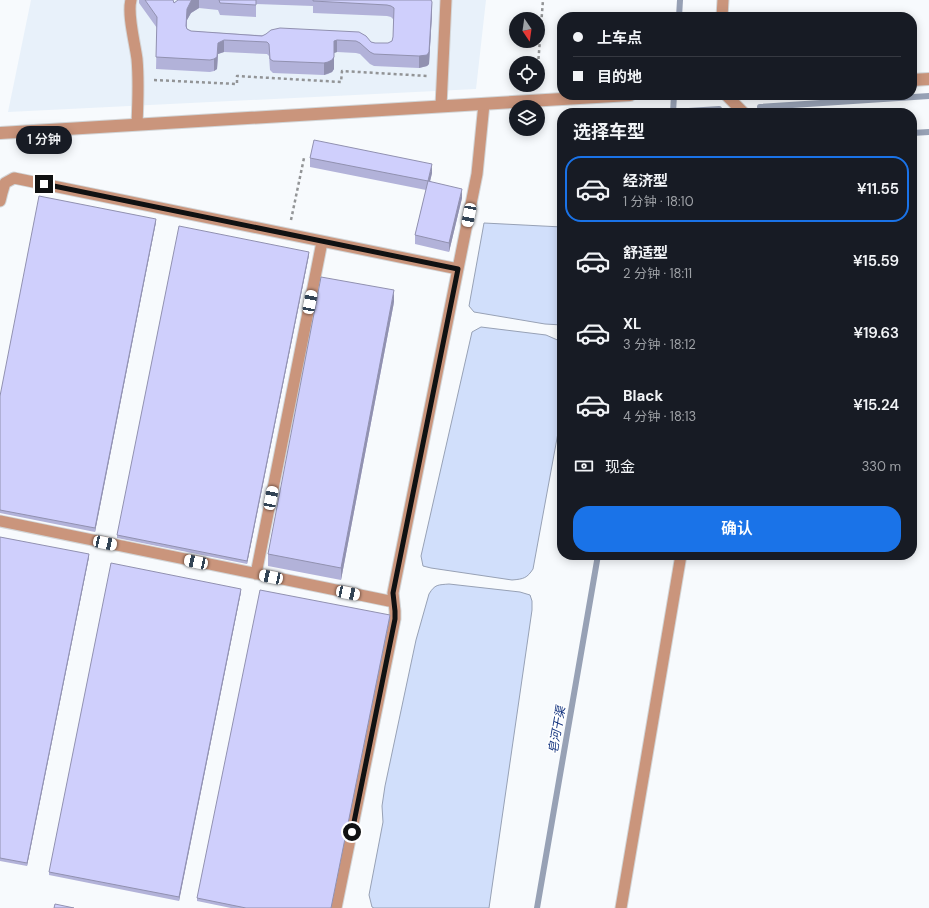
<!DOCTYPE html>
<html lang="zh">
<head>
<meta charset="utf-8">
<style>
	:root { --surface:#171b24; --page:#20242c; --text:#f1f3f6; --muted:#9ea1a6; --line:#363941; --accent:#1a73e8 }
	body { margin:0; font-family:"DM Sans","Noto Sans SC",sans-serif; background:var(--page); color:var(--text); height:100vh; display:flex; flex-direction:column; font-size:15px; white-space:nowrap }
	* { box-sizing:border-box; margin:0 }
	p { font-size:13px; color:var(--muted) }
	.icon { flex:none; width:22px; height:22px; fill:none; stroke:currentColor; stroke-width:2; stroke-linecap:round; stroke-linejoin:round }
	.map { position:relative; flex:1; overflow:hidden }
	.details { position:absolute; left:557px; top:108px; width:360px; height:452px; display:flex; flex-direction:column; background:var(--surface); border-radius:16px; box-shadow:0 2px 10px #0003 }
	.details>* { flex:none }
	.banner { position:absolute; left:557px; top:12px; width:360px; height:88px; border-radius:16px; box-shadow:0 2px 10px #0003; display:grid; align-content:center; height:88px; padding:0 16px; background:var(--surface) }
	.needle { width:26px; rotate:167deg }
	.tools { position:absolute; left:509px; top:12px; display:grid; gap:8px }
	.tools a { display:grid; place-items:center; width:36px; height:36px; border-radius:50%; background:var(--surface); box-shadow:0 2px 10px #0003; font-size:20px }
	.end { position:absolute; width:18px; height:18px; margin:-9px; border:5px solid #101112; background:#fff; box-shadow:0 0 0 2px #fff }
	.from { border-radius:50% }
	.bubble { position:absolute; height:28px; border-radius:14px; background:var(--surface); box-shadow:0 2px 10px #0003; font-size:13px; font-weight:600; line-height:28px; text-align:center }
	.car { position:absolute; width:12px; height:24px; margin:-12px -6px; border-radius:5px; box-shadow:0 0 3px 1px #0007; background:linear-gradient(#fff 24%,#345 0 40%,#fff 0 76%,#345 0 86%,#fff 0) }
	.banner b { display:flex; align-items:center; gap:14px; height:38px; font-size:15px }
	.banner b+b { border-top:1px solid var(--line) }
	.banner i { width:10px; height:10px; background:var(--text) }
	ul { padding:0; list-style:none }
	li { display:flex; align-items:center; gap:12px; height:66px; margin:0 8px 6px; padding:0 8px; border:2px solid transparent; border-radius:16px }
	li div { flex:1 }
	li b { display:block; font-size:15px }
	li em { font-style:normal; font-weight:600 }
	li.selected { border-color:var(--accent) }
	li>.icon { width:36px; height:36px; stroke-width:1.5 }
	h2 { padding:0 16px; font-size:18px; line-height:48px }
	.pay { display:flex; align-items:center; gap:10px; height:44px; padding:0 16px; font-size:15px }
	.pay p { margin-inline-start:auto }
	.button { display:flex; gap:8px; margin-top:auto; padding:8px 16px }
	.button a { flex:1; height:46px; border-radius:16px; background:var(--accent); color:#fff; font-size:16px; font-weight:600; line-height:46px; text-align:center }
	.map>svg:first-child { display:block }
	.built { fill:#e8f1fa }
	.water { fill:#d1dffb; stroke:#97a1b5 }
	.lines { fill:none; stroke-linecap:round; stroke-linejoin:round }
	.stream { stroke:#97a1b5; stroke-width:6 }
	.lane-casing { stroke:#d2d5d7; stroke-width:13 }
	.street-casing { stroke:#d2d5d7; stroke-width:14 }
	.path { stroke:#929496; stroke-width:2.5; stroke-dasharray:3 3; stroke-linecap:butt }
	.lane { stroke:#ca957c; stroke-width:11 }
	.street { stroke:#ca957c; stroke-width:12 }
	.wall { fill:#b2b2d9; fill-rule:evenodd }
	.shaded-wall { fill:#9191b0 }
	.building { fill:#cfcffc; stroke:#9191b0 }
	.route { stroke:#101112; stroke-width:5 }
	.labels { text-anchor:middle; dominant-baseline:central; stroke-width:3; stroke-linejoin:round; paint-order:stroke }
	.water-label { font-size:12px; font-style:italic; fill:#12327e; stroke:#fff }
</style>
</head>
<body>
<div class="map">
<svg width="929" height="908" viewBox="0 0 929 908">
	<rect width="100%" height="100%" fill="#f7fafd"/>
	<!-- built -->
	<path class="built" d="M31,0H486L476,89L8,112Z"/>
	<!-- water -->
	<path class="water" d="M484,223L562,227V325L545,324L474,312L469,306Z
		M481,327L546,335L562,342V411L533,569C527,578 524,579 512,580L431,568L423,566L421,556L472,332Z
		M449,584L520,592L530,595L532,601V610L489,908H374L372,907L369,895L383,822L382,806L385,786L416,640L429,594C435,584 438,585 449,584Z"/>
	<g class="lines">
		<!-- stream -->
		<path class="stream" d="M679,17L680,0
			M760,107L929,96
			M673,112L719,109
			M673,113L674,95
			M912,133L929,132
			M537,908L598,555"/>
		<defs>
			<path id="lane" d="M131,0C127,14 135,43 137,59C139,81 138,102 137,124
				M722,17L723,0
				M726,95L743,112V113
				M441,106L446,0
				M0,201L2,193L5,183L14,178L458,269
				M0,521L394,602L395,611V619L336,908
				M256,574L322,242
				M394,602L393,593L477,174L484,104
				M621,908L681,555"/>
			<path id="street" d="M912,80L929,79
				M0,133L630,95"/>
		</defs>
		<!-- lane casing -->
		<use href="#lane" class="lane-casing"/>
		<!-- street casing -->
		<use href="#street" class="street-casing"/>
		<!-- path -->
		<path class="path" d="M538,65L543,0
			M154,80L237,84V76L341,82L342,71L428,76
			M291,220L304,158"/>
		<!-- lane -->
		<use href="#lane" class="lane"/>
		<!-- street -->
		<use href="#street" class="street"/>
	</g>
	<!-- wall -->
	<path class="wall" d="M139,0H173L174,3L178,0H431L432,14L429,64L427,66L419,68L374,66L370,64L360,54L356,53L337,52L334,53V69L332,72L328,74L324,75L273,73L270,70L269,56L267,54L224,52L218,54L217,69L214,71L210,72L156,69L157,28L139,3ZM256,4L313,6V13L387,16L391,17L394,20L393,37L392,41L388,43H375L371,42L191,31L187,29V20L191,13L199,8L218,10L220,15L256,17Z
		M310,158L432,173L430,181L462,198L449,252L415,244V235L426,190L310,167Z
		M156,222L95,532L0,513V396Z
		M309,255L247,564L117,538V535Z
		M394,302L341,580L268,566V554Z
		M0,537L89,557L27,866L0,861Z
		M241,592L179,901L49,875V872Z
		M390,618L331,908H231L197,901V898Z"/>
	<!-- shaded-wall -->
	<path class="shaded-wall" d="M192,0H199V8L191,13L187,20L186,37L187,9L191,1Z
		M432,2V14L429,64L427,66L419,68V56Z
		M224,40V52L218,54L217,69L214,71V59L218,43Z
		M337,40V52L334,53V69L332,72L324,75V63L334,41Z
		M432,164V173L428,190V181Z
		M462,189V198L449,252V243Z
		M156,219V222L95,532V528Z
		M309,252V255L247,564V561Z
		M394,290V302L341,580V568Z
		M89,554V557L27,866V863Z
		M241,589V592L179,901V897Z
		M390,615V618L331,908Z"/>
	<!-- building -->
	<path class="building" d="M145,0H173L174,3L178,0H192L191,1L187,9L186,26L187,29L191,31L262,36L266,34L271,30L280,28L359,32L366,36L371,42L375,43H388L392,41L393,37L394,8L391,6L387,5L313,1V0H431L432,2L429,52L427,55L419,56L374,54L370,52L360,43L356,41L337,40L334,41V57L332,60L328,62L324,63L273,61L270,59L269,44L267,42L224,40L218,43L217,57L214,59L210,60L156,57L157,17Z
		M219,0H256V5L220,3Z
		M314,140L432,164L428,181L310,158Z
		M428,181L462,189L449,243L415,235Z
		M39,196L156,219L95,528L0,510V396Z
		M179,226L309,252L247,561L117,535Z
		M321,277L394,290L341,568L268,554Z
		M0,537L89,554L27,863L0,858Z
		M111,563L241,589L179,897L49,872Z
		M260,590L390,615L331,908H246L197,898Z
		M55,904L74,908H54Z"/>
	<g class="lines">
		<!-- route -->
		<path class="route" d="M44,184L458,269L393,593L395,611V619L352,832"/>
	</g>
	<g class="labels">
		<!-- water labels -->
		<g class="water-label">
			<text transform="translate(557 730) rotate(-80)">皂河干渠</text>
		</g>
	</g>
</svg>
<div class="tools">
<a><svg class="needle" viewBox="-14 -14 28 28"><path d="M0-13l5 13h-10z" fill="#e53935"/><path d="M0 13l5-13h-10z" fill="#9ea1a6"/></svg></a>
<a><svg class="icon" aria-label="locate" viewBox="0 0 24 24"><circle cx="12" cy="12" r="6"/><path d="M12 2v4M12 18v4M2 12h4M18 12h4"/></svg></a>
<a><svg class="icon" aria-label="layers" viewBox="0 0 24 24"><path d="M12 4l9 5-9 5-9-5zM3 14l9 5 9-5"/></svg></a>
</div>
<i class="end from" style="left:352px;top:832px"></i>
<i class="end" style="left:44px;top:184px"></i>
<div class="bubble" style="left:16px;top:126px;width:56px">1 分钟</div>
<i class="car" style="left:469px;top:215px;rotate:191deg"></i>
<i class="car" style="left:310px;top:302px;rotate:11deg"></i>
<i class="car" style="left:271px;top:498px;rotate:11deg"></i>
<i class="car" style="left:105px;top:543px;rotate:102deg"></i>
<i class="car" style="left:196px;top:562px;rotate:282deg"></i>
<i class="car" style="left:271px;top:577px;rotate:282deg"></i>
<i class="car" style="left:348px;top:593px;rotate:102deg"></i>
<div class="banner">
<b><i class="from"></i>上车点</b>
<b><i></i>目的地</b>
</div>
<section class="details">
<h2>选择车型</h2>
<ul>
<li class="selected"><svg class="icon" aria-label="car" viewBox="0 0 24 24"><path d="M5 17H2v-5l4-1 3-4h7l3 4 3 1v5h-3M9 17h6M6 11h13"/><circle cx="7" cy="17" r="2"/><circle cx="17" cy="17" r="2"/></svg><div><b>经济型</b><p>1 分钟 · 18:10</p></div><em>¥11.55</em></li>
<li><svg class="icon" aria-label="car" viewBox="0 0 24 24"><path d="M5 17H2v-5l4-1 3-4h7l3 4 3 1v5h-3M9 17h6M6 11h13"/><circle cx="7" cy="17" r="2"/><circle cx="17" cy="17" r="2"/></svg><div><b>舒适型</b><p>2 分钟 · 18:11</p></div><em>¥15.59</em></li>
<li><svg class="icon" aria-label="car" viewBox="0 0 24 24"><path d="M5 17H2v-5l4-1 3-4h7l3 4 3 1v5h-3M9 17h6M6 11h13"/><circle cx="7" cy="17" r="2"/><circle cx="17" cy="17" r="2"/></svg><div><b>XL</b><p>3 分钟 · 18:12</p></div><em>¥19.63</em></li>
<li><svg class="icon" aria-label="car" viewBox="0 0 24 24"><path d="M5 17H2v-5l4-1 3-4h7l3 4 3 1v5h-3M9 17h6M6 11h13"/><circle cx="7" cy="17" r="2"/><circle cx="17" cy="17" r="2"/></svg><div><b>Black</b><p>4 分钟 · 18:13</p></div><em>¥15.24</em></li>
</ul>
<div class="pay"><svg class="icon" aria-label="cash" viewBox="0 0 24 24"><path d="M3 7h18v10H3z"/><circle cx="12" cy="12" r="2"/></svg>现金<p>330 m</p></div>
<div class="button"><a>确认</a></div>
</section>
</div>
</body>
</html>
